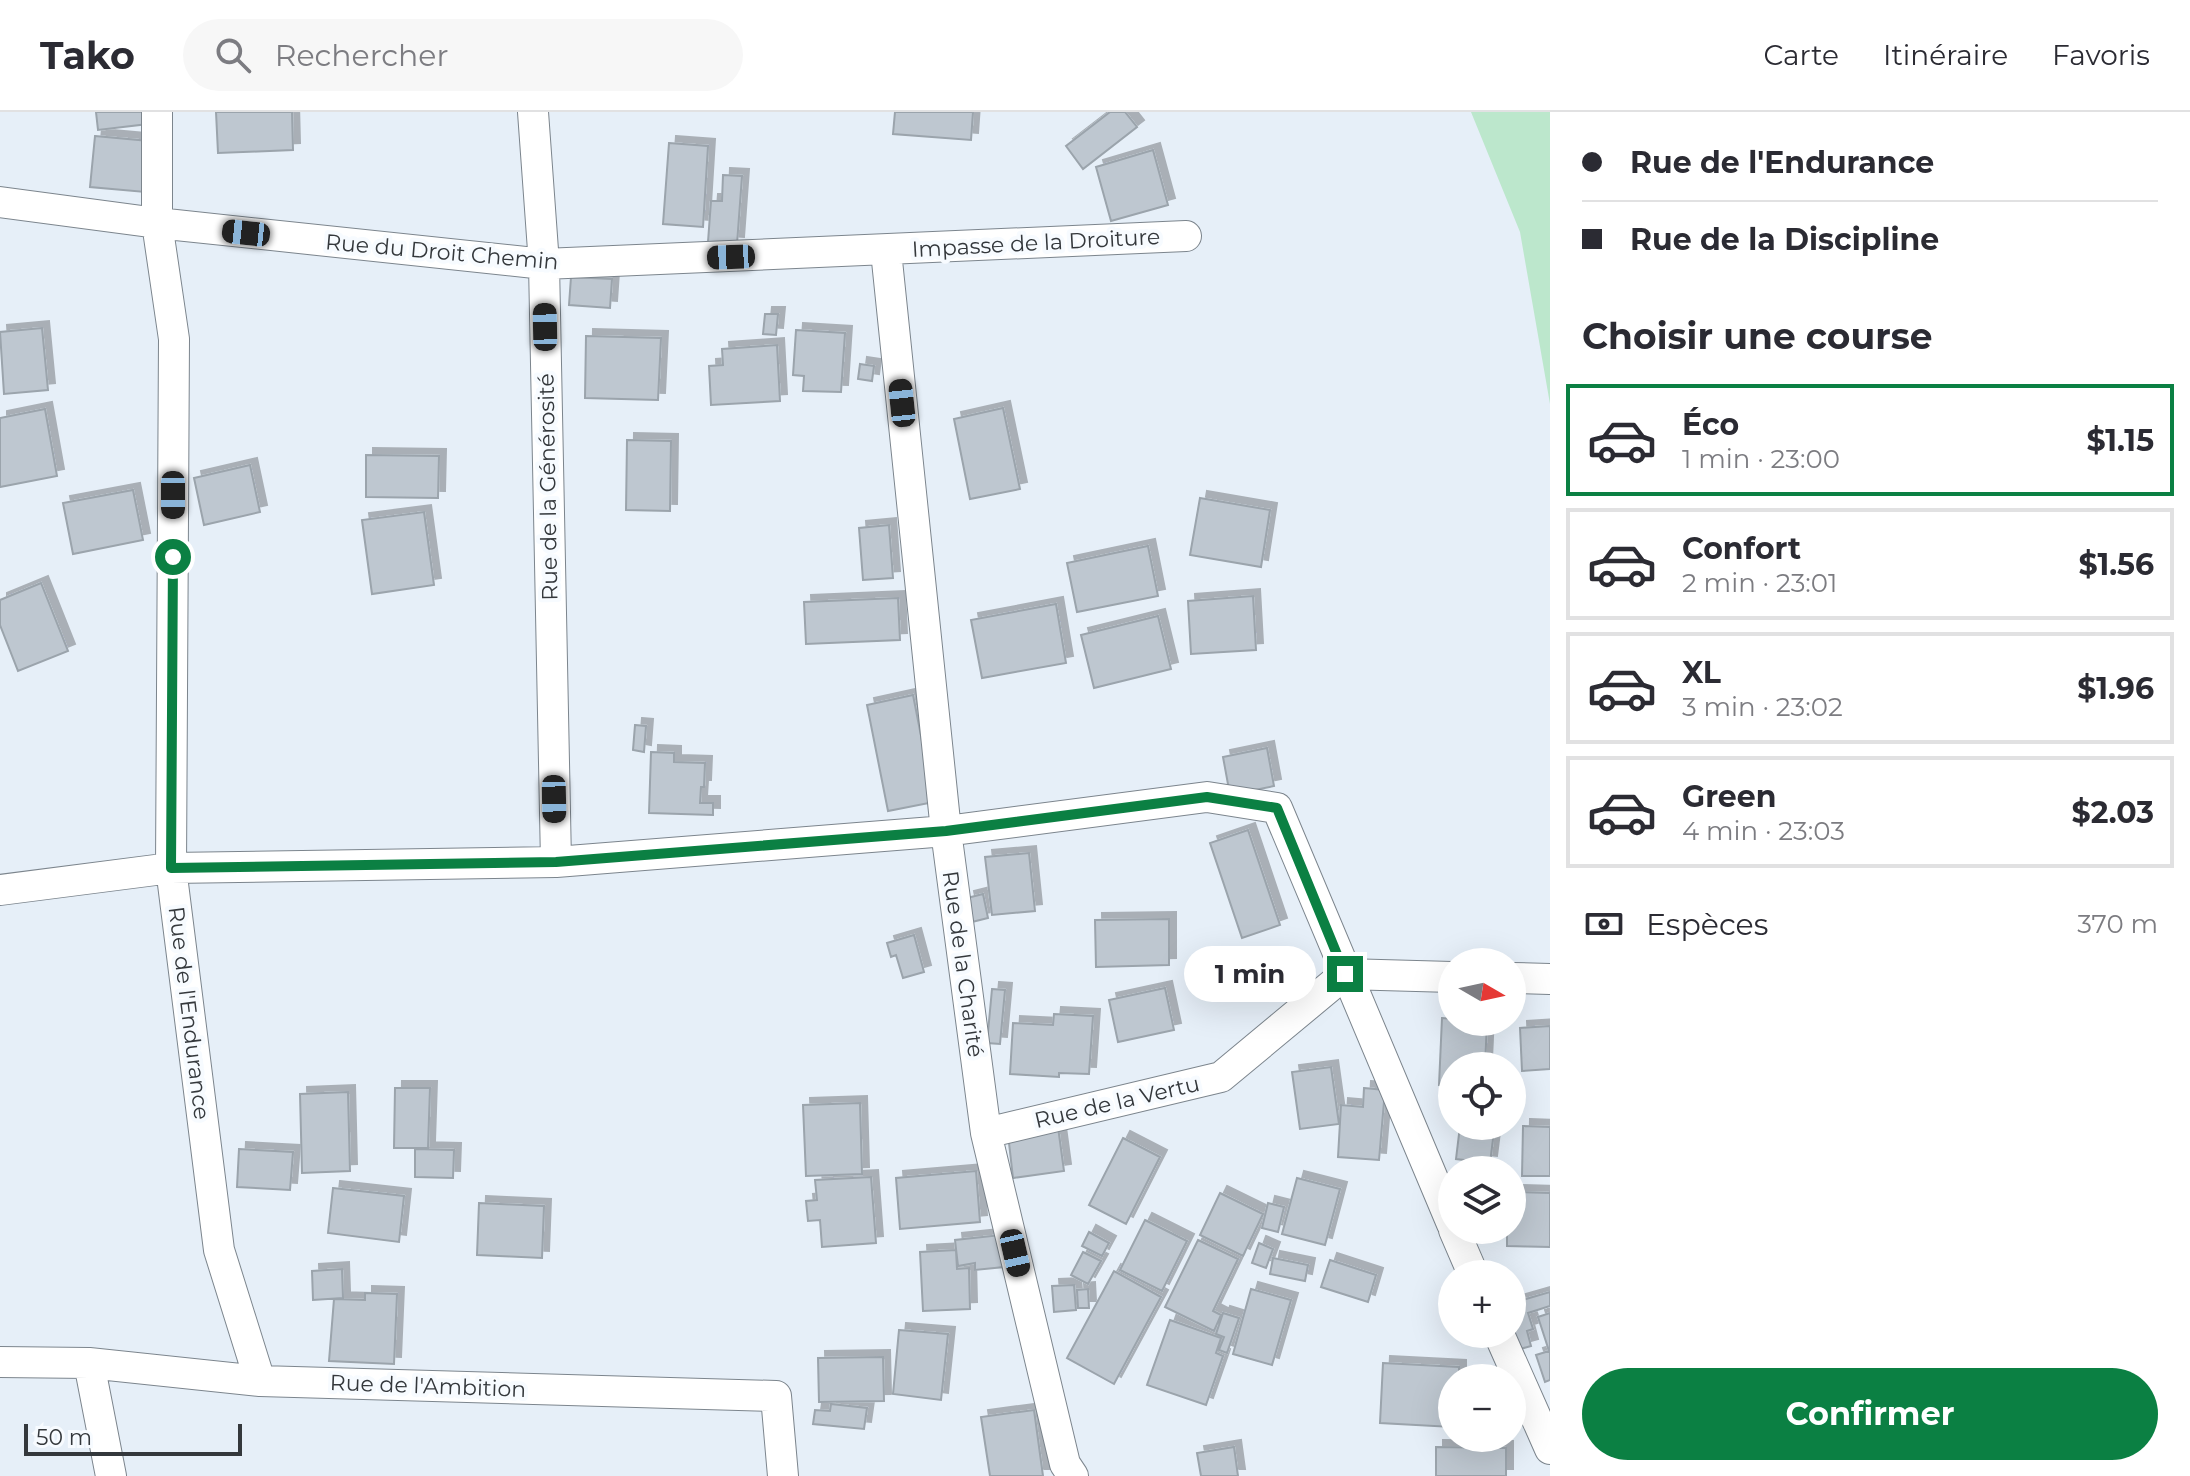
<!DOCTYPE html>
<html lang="fr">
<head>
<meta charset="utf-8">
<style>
	:root { --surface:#fff; --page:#f7f7f7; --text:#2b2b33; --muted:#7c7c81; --line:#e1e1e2; --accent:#0b8043 }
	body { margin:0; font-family:Montserrat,sans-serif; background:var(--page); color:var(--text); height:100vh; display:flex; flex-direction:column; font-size:30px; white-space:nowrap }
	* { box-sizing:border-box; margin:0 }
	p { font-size:26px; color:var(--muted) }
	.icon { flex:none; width:44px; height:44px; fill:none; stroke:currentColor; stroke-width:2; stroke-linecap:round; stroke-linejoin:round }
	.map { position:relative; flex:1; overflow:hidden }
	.panel { display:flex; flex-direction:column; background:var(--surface); width:640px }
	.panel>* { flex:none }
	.guide { display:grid; align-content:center; height:176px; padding:0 32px; background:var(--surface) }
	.needle { width:52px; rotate:99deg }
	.tools { position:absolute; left:1438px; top:836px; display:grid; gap:16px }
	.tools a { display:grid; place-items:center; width:88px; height:88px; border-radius:50%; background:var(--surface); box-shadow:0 8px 32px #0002; font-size:40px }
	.scale { position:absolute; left:24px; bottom:20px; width:218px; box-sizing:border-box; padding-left:8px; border:4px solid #34383c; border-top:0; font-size:22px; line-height:28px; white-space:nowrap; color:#34383c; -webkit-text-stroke:6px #f7fbff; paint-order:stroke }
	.end { position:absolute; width:36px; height:36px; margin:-18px; border:10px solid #0b8043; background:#fff; box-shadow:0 0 0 4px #fff }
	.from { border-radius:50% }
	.bubble { position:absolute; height:56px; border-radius:28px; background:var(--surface); box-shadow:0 8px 32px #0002; font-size:26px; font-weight:700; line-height:56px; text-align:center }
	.car { position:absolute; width:24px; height:48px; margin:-24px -12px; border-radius:10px; box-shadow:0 0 6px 2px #0007; background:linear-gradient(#222 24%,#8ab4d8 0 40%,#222 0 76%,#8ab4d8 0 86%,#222 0) }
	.guide b { display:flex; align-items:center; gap:28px; height:76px; font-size:30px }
	.guide b+b { border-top:2px solid var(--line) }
	.guide i { width:20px; height:20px; background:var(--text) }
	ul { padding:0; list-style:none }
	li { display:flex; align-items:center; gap:24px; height:112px; margin:0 16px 12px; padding:0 16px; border:4px solid var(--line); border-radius:0px }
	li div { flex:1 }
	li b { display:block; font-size:30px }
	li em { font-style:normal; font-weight:700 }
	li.current { border-color:var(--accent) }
	li>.icon { width:72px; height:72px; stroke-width:1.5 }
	h2 { padding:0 32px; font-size:36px; line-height:96px }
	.pay { display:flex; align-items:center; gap:20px; height:88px; padding:0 32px; font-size:30px }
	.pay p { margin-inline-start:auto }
	.action { display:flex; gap:16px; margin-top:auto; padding:16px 32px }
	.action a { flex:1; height:92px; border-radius:48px; background:var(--accent); color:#fff; font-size:32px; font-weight:700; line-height:92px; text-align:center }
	header { display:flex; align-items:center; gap:48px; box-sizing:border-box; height:112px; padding:0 40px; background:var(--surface); border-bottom:2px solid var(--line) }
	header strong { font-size:38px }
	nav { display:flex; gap:44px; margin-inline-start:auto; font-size:28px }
	.search { width:560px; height:72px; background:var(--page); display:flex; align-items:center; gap:20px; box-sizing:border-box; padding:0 28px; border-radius:44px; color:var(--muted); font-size:30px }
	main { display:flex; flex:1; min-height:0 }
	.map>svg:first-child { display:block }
	.green { fill:#bce7cc }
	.building { fill:#bec7d0; stroke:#9ba4ac; stroke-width:2; filter:url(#shadow) }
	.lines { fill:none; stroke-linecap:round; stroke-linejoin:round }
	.street-casing { stroke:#7c858d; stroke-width:32 }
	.street { stroke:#fff; stroke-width:30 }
	.route { stroke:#0b8043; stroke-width:10 }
	.labels { text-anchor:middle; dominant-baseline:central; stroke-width:8; stroke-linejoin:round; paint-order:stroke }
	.street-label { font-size:22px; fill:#34383c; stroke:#f7fbff }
</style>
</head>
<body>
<header>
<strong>Tako</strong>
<div class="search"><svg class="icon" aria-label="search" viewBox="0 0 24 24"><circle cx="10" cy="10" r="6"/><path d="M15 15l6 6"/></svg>Rechercher</div>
<nav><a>Carte</a><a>Itinéraire</a><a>Favoris</a></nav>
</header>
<main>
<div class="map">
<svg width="1550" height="1364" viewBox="0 0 1550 1364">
	<defs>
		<filter id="shadow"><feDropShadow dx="7" dy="-7" stdDeviation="0" flood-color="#0004"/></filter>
	</defs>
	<rect width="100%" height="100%" fill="#e6eff8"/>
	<!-- green -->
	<path class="green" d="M1471,0H1550V292L1520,120Z"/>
	<!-- building -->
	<path class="building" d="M96,0H147L148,12L98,18Z
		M216,0H292L293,38L218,41Z
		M895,0H973L971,28L893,22Z
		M1110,0H1125L1137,15L1083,57L1066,34Z
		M95,24L149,29L145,80L90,75Z
		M669,31L708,34L703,115L663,112Z
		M1153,38L1168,93L1111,109L1096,55Z
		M723,63L742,64L737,132L708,130L711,89H722Z
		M571,165L612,167L610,196L569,193Z
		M765,202H778L776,223L763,222Z
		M42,216L48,278L4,282L0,220Z
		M796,218L845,221L841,280L803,279L804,264L793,263Z
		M586,224L661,226L658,288L585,286Z
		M777,233L780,289L711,293L709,254L723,253L722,237Z
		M860,252L874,254L872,269L858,267Z
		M1003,296L1020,377L970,387L954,307Z
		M45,297L57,364L0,375V306Z
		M627,328L671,329L670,399L626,398Z
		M366,343L439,344L438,386L366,385Z
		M250,353L260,400L204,413L194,366Z
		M133,378L143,428L73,442L63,391Z
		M1200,386L1270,398L1261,455L1190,443Z
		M424,400L434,473L372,482L362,408Z
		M889,413L893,466L863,468L859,416Z
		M1148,434L1158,484L1077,500L1067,451Z
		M41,471L68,539L18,559L0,513V488Z
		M1253,484L1256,538L1191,542L1188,489Z
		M898,486L900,528L806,532L804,490Z
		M1056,492L1066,551L982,566L971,508Z
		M1158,504L1171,557L1094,576L1081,523Z
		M913,583L934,690L888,699L867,593Z
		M635,613L646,614L644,640L633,638Z
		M1267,636L1274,674L1230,683L1223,645Z
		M651,640L674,641V650L705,651L704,675H701L700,691H713V703L649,701Z
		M1248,718L1280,813L1242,826L1210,731Z
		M1029,741L1035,799L992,803L985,745Z
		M983,782L988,806L972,810L967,786Z
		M1169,807V853L1096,855L1095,808Z
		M914,823L924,860L903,866L896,843L891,845L887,831Z
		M1165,876L1174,918L1118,930L1109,888Z
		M992,877L1005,878L1000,932L987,931Z
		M1054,902L1093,904L1089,962L1059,961V965L1010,962L1013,911L1053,913Z
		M1442,906L1452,907V910H1487L1485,954H1452V974L1439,973Z
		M1550,914V957L1522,959L1520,916Z
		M1331,955L1339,1012L1300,1017L1292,960Z
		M395,976H430L428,1036H394Z
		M1364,976L1385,978L1379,1048L1338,1045L1341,993L1363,995Z
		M348,980L350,1059L302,1061L300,982Z
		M860,991L862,1062L806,1064L803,993Z
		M1460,1014L1494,1019L1490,1051L1456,1047Z
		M1523,1014L1550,1015V1064H1522Z
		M1058,1015L1064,1059L1013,1066L1008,1022Z
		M1123,1026L1160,1045L1126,1112L1089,1093Z
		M239,1037L293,1040L290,1078L237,1075Z
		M415,1037L454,1038L453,1066L415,1065Z
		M976,1059L980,1110L900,1117L896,1066Z
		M871,1065L876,1131L822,1135L820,1108L808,1109L806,1089L817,1088L815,1068Z
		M1297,1066L1340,1077L1325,1133L1282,1122Z
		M333,1076L404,1084L399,1130L328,1121Z
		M1512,1080L1550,1081V1135L1507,1134V1118H1512Z
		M1220,1081L1263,1102L1243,1144L1200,1123Z
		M479,1091L544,1094L542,1146L477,1143Z
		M1268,1091L1284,1095L1278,1120L1262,1116Z
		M1145,1108L1187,1129L1162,1179L1120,1158Z
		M1089,1120L1109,1131L1102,1144L1082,1134Z
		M1001,1123L1004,1155L975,1158V1151L958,1154L955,1128Z
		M1198,1128L1238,1147L1213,1199L1221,1203L1214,1219L1165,1195Z
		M1259,1131L1273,1137L1266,1156L1252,1151Z
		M956,1138L957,1157L969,1156L970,1197L923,1199L920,1140Z
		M1083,1140L1101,1149L1088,1172L1071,1163Z
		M1273,1146L1308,1153L1305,1169L1270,1162Z
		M1330,1148L1376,1163L1368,1190L1321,1175Z
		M342,1157L343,1186L313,1188L312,1159Z
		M1114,1159L1161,1185L1114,1272L1067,1246Z
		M1074,1173L1076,1198L1054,1200L1052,1174Z
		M1088,1177L1089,1196H1078L1077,1178Z
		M1251,1177L1291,1188L1272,1253L1233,1242Z
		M1550,1180V1194L1528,1201L1533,1217L1527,1219L1531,1234L1513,1239L1512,1191Z
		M365,1181L397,1182L394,1252L329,1249L334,1187L365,1188Z
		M1223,1201L1239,1206L1227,1241L1219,1238L1224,1225L1216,1222Z
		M1550,1201V1268L1545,1270L1536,1243L1549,1239L1538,1205Z
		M1170,1208L1221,1226L1216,1241L1223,1244L1206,1293L1147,1273Z
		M899,1218L948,1222L941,1288L893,1282Z
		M883,1245L884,1289L819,1290L818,1246Z
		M1383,1251L1459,1255V1266H1452V1315L1380,1311Z
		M831,1292L867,1296L864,1317L813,1312L815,1298L830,1299Z
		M1034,1298L1043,1364H990L981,1305Z
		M1234,1335L1238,1364H1201L1197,1341Z
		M1436,1335L1506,1336V1364H1436Z"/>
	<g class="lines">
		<defs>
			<path id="street" d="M157,0V111L174,227L171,756L219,1138L260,1269
				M533,0L544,152L556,750
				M0,90L157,111L544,152L1186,124
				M886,139L946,719L986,1021L1065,1352L1073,1364
				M0,778L171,756L556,750L946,719L1207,685L1277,696L1452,1112
				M1512,866L1550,867
				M986,1021L1221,965L1345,862L1452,865
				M1454,1118L1473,1162
				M1499,1222L1550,1337
				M0,1250L89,1251L260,1269L776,1284L783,1364
				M89,1251L111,1364"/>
		</defs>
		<!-- street casing -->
		<use href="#street" class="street-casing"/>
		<!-- street -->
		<use href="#street" class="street"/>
	</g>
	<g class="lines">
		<!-- route -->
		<path class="route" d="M173,445L171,756L556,750L946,719L1207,685L1277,696L1345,862"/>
	</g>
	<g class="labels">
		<!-- street labels -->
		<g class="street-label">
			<text transform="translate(1036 131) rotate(-3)">Impasse de la Droiture</text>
			<text transform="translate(442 140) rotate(5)">Rue du Droit Chemin</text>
			<text transform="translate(548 375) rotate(-91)">Rue de la Générosité</text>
			<text transform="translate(963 852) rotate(82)">Rue de la Charité</text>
			<text transform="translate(189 901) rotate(83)">Rue de l'Endurance</text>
			<text transform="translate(1117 990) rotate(-13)">Rue de la Vertu</text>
			<text transform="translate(428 1274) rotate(2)">Rue de l'Ambition</text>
		</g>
	</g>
</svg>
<div class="tools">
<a><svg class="needle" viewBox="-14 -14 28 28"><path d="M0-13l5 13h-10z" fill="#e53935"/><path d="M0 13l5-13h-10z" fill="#7c7c81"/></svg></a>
<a><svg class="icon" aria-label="locate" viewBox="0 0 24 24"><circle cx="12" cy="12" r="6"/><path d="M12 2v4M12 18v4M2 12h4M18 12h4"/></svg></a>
<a><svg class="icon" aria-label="layers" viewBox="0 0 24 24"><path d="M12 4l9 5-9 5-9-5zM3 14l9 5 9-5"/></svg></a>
<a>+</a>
<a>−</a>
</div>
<div class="scale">50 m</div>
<i class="end from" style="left:173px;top:445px"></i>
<i class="end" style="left:1345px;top:862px"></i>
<div class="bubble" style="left:1184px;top:834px;width:132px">1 min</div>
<i class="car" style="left:246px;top:121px;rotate:276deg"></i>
<i class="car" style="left:731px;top:145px;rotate:268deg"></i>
<i class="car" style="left:545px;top:215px;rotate:359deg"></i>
<i class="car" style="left:902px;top:291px;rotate:354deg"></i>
<i class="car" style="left:173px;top:383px;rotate:180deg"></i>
<i class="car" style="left:554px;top:687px;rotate:179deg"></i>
<i class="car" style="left:1015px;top:1141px;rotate:167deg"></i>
</div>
<section class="panel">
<div class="guide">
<b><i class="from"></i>Rue de l'Endurance</b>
<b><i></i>Rue de la Discipline</b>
</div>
<h2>Choisir une course</h2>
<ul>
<li class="current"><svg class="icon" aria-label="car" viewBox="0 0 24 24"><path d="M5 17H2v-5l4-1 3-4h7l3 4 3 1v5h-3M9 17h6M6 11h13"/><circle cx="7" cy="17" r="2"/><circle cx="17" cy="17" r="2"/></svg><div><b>Éco</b><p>1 min · 23:00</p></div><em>$1.15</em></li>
<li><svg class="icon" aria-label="car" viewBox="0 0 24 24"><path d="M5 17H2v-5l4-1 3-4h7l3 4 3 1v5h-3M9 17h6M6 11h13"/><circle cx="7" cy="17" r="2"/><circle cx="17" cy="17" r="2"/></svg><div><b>Confort</b><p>2 min · 23:01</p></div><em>$1.56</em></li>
<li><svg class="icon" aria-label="car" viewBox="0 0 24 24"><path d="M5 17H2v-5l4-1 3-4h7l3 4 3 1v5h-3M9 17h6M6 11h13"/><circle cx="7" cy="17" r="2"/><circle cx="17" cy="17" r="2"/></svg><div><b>XL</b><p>3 min · 23:02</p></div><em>$1.96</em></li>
<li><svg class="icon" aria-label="car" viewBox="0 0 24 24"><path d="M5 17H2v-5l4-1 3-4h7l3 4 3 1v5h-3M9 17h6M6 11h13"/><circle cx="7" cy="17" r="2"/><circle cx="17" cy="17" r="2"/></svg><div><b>Green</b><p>4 min · 23:03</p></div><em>$2.03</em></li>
</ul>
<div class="pay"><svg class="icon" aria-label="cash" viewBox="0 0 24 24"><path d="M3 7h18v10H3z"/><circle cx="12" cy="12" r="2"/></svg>Espèces<p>370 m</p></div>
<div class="action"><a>Confirmer</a></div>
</section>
</main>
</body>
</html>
